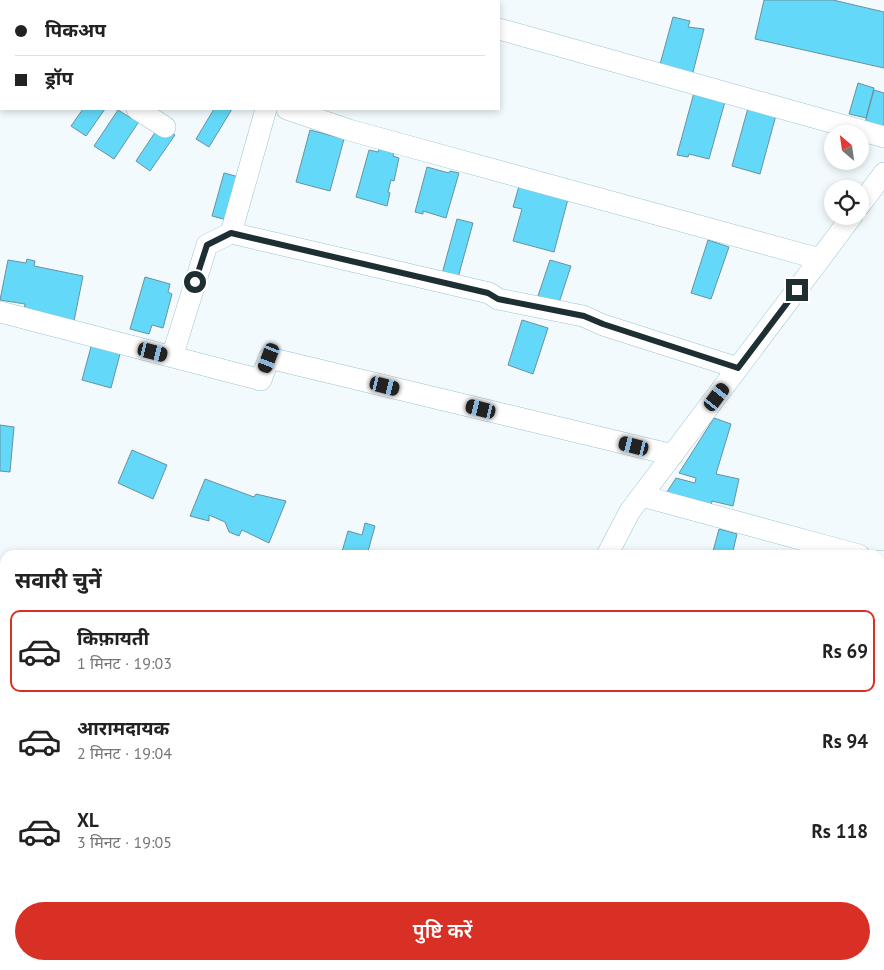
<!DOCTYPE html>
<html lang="hi">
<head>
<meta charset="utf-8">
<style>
	:root { --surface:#fff; --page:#f6f6f6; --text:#222; --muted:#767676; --line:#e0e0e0; --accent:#d93025 }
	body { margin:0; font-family:"PT Sans","Noto Sans Devanagari",sans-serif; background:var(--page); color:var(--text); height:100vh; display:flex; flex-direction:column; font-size:19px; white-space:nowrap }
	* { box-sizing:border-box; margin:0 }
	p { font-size:16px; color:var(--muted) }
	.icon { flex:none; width:28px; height:28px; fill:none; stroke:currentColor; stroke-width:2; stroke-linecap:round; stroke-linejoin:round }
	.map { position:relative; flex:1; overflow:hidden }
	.sheet { position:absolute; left:0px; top:550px; width:885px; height:420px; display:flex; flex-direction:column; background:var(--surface); border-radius:15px 15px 0 0; box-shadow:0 2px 8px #0003 }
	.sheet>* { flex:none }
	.top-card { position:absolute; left:0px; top:0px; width:500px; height:110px; box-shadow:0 2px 8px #0003; display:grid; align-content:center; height:110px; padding:0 15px; background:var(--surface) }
	.needle { width:32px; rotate:331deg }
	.controls { position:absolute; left:824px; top:125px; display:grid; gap:10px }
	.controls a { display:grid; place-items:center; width:45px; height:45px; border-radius:50%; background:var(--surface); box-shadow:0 2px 8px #0003; font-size:25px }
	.end { position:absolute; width:22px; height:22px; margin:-11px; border:6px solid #1e2f34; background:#fff; box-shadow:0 0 0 2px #fff }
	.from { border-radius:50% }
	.car { position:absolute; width:15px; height:30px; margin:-15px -8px; border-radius:6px; box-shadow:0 0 4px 1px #0007; background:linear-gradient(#222 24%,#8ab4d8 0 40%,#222 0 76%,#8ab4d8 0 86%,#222 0) }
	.top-card b { display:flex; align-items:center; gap:18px; height:48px; font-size:19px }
	.top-card b+b { border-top:1px solid var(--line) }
	.top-card i { width:12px; height:12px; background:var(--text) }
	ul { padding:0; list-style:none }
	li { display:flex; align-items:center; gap:15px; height:82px; margin:0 10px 8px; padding:0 5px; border:2px solid transparent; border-radius:10px }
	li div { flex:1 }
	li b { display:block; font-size:19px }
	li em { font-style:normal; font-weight:600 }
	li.on { border-color:var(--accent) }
	li>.icon { width:45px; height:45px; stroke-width:1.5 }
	h2 { padding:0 15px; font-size:22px; line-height:60px }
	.action { display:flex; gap:10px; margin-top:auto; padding:10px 15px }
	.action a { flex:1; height:58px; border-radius:30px; background:var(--accent); color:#fff; font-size:20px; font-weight:600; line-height:58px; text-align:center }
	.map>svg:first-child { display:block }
	.building { fill:#63d8f8; stroke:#69929f }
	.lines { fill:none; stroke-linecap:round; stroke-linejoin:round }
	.minor-casing { stroke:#9ac5d2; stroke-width:22 }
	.minor { stroke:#fff; stroke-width:21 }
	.route { stroke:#1e2f34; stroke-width:6 }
</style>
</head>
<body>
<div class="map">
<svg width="884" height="970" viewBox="0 0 884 970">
	<rect width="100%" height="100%" fill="#f2fafd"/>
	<!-- building -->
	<path class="building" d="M441,0H474L473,1Z
		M764,0H833L884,12V68L755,39Z
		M673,17L690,21L688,27L704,29L692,76L659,68Z
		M858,83L874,88L866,118L849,114Z
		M695,89L726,98L709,159L689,154L688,157L677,155Z
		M874,90L884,93V128L865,123Z
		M748,108L776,115L760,174L732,166Z
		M83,109H105L86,136L71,126Z
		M214,109H232L209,147L196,139Z
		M118,110L131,118L133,115L140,120L114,159L94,146Z
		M160,125L175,135L150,171L136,161Z
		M310,130L344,139L330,191L296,182Z
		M380,147L394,151L393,156L399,158L394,181L391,180L388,192L390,193L387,206L356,197L369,150L378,152Z
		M427,167L449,173L450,171L459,173L446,218L423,211V214L415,212Z
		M224,173L239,177L227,220L212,216Z
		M519,186L568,199L554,252L513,241L522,209L513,207Z
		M457,219L473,223L456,285L440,281Z
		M708,240L729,247L711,299L691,293Z
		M27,259L35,261L34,266L83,276L74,321L24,311L25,304L0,300L8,260L26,263Z
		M550,260L571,266L556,312L535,305Z
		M145,277L170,284L168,292L172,294L163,328L152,325L149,334L130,329Z
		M522,320L548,328L533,374L508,365Z
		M92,343L121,350L111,388L82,380Z
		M714,418L731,424L716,474L739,479L733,506L712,501L711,506L665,495L676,478L695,483L696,478L679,473Z
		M0,425L14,427L10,472L0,471Z
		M132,450L167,465L153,499L118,483Z
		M205,479L254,497L256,494L286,501L269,543L242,530L239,536L229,532L225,522L209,515V521L190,516Z
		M365,523L375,526L367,555H341L348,531L362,535Z
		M719,529L737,534L732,555H712Z
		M22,965H33L43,968L20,970Z
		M678,965H691L708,970H676Z
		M708,965H730L728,970Z"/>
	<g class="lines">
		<defs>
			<path id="minor" d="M80,0L82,1
				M395,0L400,1
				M264,1V0
				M0,26H1
				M499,29L884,137
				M137,109L165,127
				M287,109L349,130L820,259L630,511L607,555
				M860,205L884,173
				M231,233L266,109
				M820,259L852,216
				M0,312L261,380L269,358L673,455
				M172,357L207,245L231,233L489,293L498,299L583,316L603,325L738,368
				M642,496L859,555
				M880,561L884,562
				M351,970L355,965"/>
		</defs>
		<!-- minor casing -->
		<use href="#minor" class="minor-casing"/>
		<!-- minor -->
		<use href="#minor" class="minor"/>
	</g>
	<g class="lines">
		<!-- route -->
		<path class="route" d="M195,282L207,245L231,233L488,293L498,299L584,316L603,324L738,368L797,290"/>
	</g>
</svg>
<div class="controls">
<a><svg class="needle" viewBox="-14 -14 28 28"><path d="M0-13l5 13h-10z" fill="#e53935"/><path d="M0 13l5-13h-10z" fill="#767676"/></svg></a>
<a><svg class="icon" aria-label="locate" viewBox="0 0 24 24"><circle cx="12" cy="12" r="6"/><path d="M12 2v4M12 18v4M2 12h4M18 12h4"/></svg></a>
</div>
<i class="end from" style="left:195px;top:282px"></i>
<i class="end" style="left:797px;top:290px"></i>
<i class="car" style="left:153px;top:352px;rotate:104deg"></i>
<i class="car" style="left:269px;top:358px;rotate:201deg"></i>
<i class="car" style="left:385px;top:386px;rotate:104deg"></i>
<i class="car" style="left:717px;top:397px;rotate:37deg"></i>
<i class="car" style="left:481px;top:409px;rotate:284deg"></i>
<i class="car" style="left:634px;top:446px;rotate:284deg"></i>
<div class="top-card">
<b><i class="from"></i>पिकअप</b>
<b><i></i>ड्रॉप</b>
</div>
<section class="sheet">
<h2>सवारी चुनें</h2>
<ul>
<li class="on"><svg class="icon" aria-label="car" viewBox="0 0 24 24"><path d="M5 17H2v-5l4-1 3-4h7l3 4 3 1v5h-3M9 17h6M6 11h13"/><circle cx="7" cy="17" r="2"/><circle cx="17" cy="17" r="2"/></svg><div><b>किफ़ायती</b><p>1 मिनट · 19:03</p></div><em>Rs 69</em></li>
<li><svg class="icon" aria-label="car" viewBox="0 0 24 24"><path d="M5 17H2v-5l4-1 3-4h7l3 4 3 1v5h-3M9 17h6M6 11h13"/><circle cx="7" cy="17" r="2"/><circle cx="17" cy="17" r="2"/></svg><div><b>आरामदायक</b><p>2 मिनट · 19:04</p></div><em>Rs 94</em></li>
<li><svg class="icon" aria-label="car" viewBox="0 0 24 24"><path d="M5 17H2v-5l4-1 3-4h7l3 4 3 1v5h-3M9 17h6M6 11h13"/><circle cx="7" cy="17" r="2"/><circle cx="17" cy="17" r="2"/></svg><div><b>XL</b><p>3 मिनट · 19:05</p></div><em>Rs 118</em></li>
</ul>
<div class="action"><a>पुष्टि करें</a></div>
</section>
</div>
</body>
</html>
